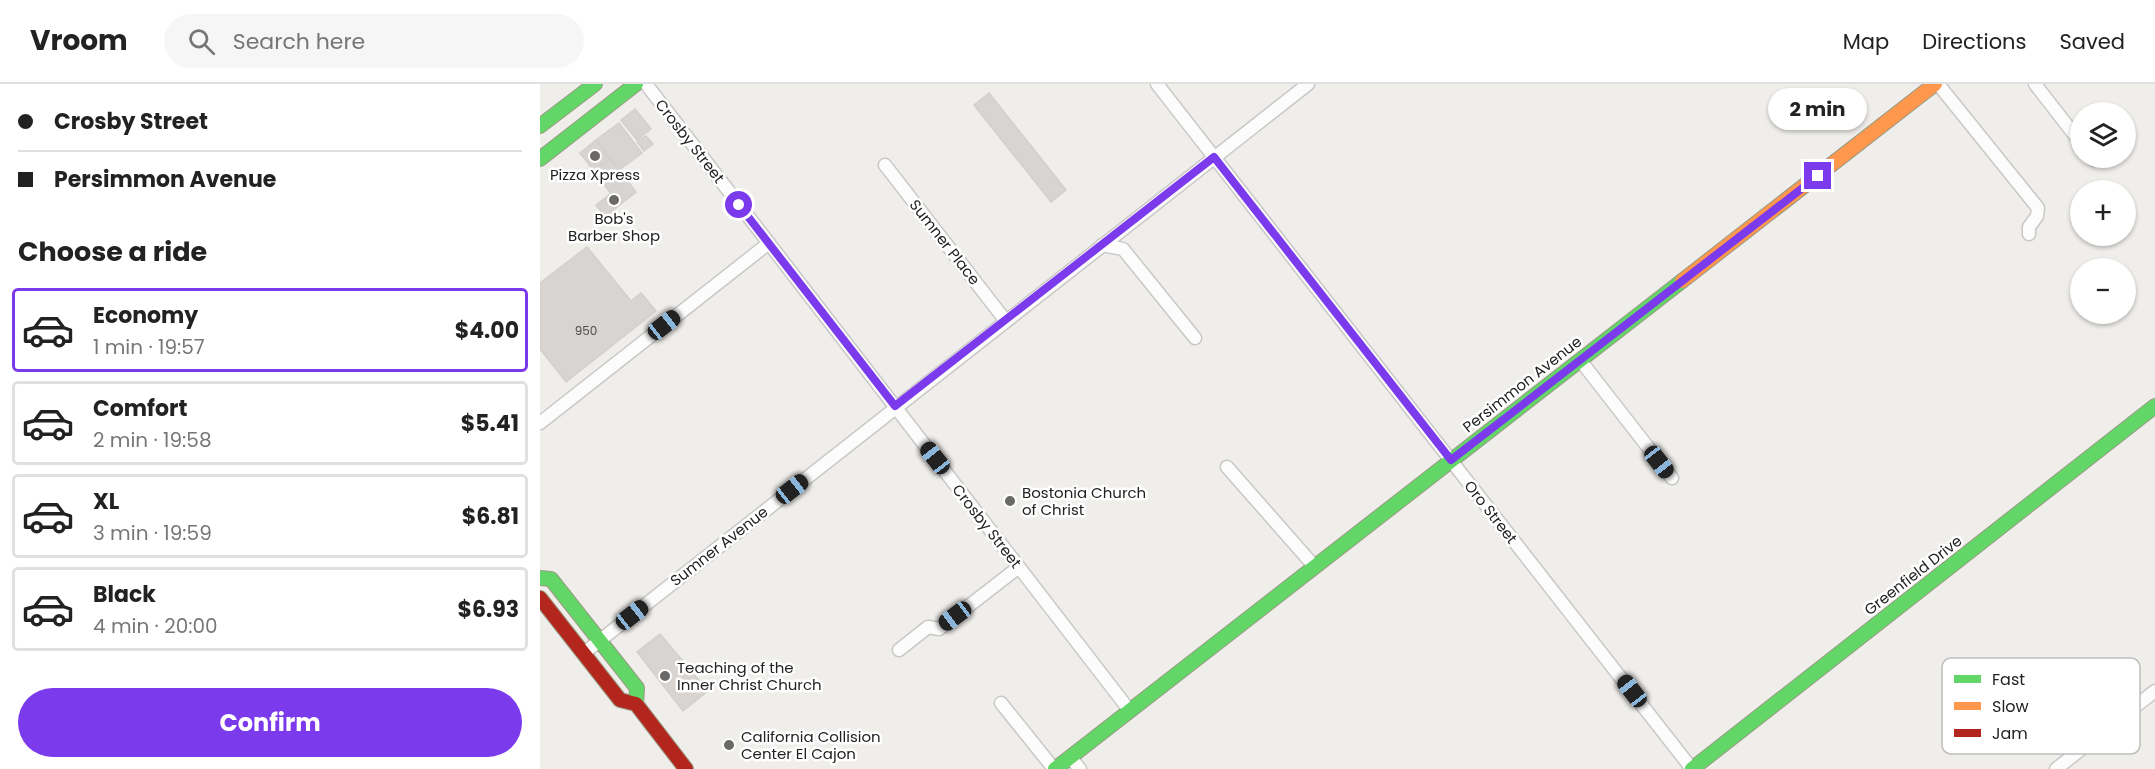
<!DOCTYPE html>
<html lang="en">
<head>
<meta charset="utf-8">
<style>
	:root { --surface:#fff; --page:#f6f6f6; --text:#222; --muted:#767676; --line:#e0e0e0; --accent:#7c3aed }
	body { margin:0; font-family:Poppins,sans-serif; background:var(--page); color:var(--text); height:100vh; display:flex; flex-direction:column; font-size:22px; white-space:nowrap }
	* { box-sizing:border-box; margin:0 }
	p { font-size:20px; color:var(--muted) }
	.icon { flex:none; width:33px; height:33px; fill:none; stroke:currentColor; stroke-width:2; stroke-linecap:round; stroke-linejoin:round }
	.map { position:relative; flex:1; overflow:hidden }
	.drawer { display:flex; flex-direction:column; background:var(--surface); width:540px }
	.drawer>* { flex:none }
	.guide { display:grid; align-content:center; height:132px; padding:0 18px; background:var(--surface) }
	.controls { position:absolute; left:1530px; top:18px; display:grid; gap:12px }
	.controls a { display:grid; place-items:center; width:66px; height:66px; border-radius:50%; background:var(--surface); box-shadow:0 2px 4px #0004; font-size:30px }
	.end { position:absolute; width:27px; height:27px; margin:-14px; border:8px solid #7c3aed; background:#fff; box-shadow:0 0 0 3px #fff }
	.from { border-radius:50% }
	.bubble { position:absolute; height:42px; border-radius:21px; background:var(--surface); box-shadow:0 2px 4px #0004; font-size:20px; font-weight:700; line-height:42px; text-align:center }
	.car { position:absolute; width:18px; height:36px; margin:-18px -9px; border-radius:8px; box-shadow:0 0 4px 2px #0007; background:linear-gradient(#222 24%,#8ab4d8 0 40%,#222 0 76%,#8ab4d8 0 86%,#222 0) }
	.guide b { display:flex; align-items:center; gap:21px; height:57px; font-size:22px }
	.guide b+b { border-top:2px solid var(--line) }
	.guide i { width:15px; height:15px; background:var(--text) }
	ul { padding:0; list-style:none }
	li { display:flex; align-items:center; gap:18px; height:84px; margin:0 12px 9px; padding:0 6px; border:3px solid var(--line); border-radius:6px }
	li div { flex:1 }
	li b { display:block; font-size:22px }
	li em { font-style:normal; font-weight:700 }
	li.on { border-color:var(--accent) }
	li>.icon { width:54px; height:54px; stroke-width:1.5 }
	h2 { padding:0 18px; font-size:27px; line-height:72px }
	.button { display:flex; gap:12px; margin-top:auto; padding:12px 18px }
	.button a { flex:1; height:69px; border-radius:36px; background:var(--accent); color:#fff; font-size:24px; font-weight:700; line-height:69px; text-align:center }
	header { display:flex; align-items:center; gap:36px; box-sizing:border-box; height:84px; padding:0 30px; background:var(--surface); border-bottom:2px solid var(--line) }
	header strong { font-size:28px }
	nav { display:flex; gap:33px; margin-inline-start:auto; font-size:21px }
	.search { width:420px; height:54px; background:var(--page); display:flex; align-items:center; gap:15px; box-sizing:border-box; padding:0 21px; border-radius:33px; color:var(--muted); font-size:22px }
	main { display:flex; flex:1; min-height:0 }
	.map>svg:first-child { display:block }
	.building { fill:#d7d4d2; stroke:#d3d0cc; stroke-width:1.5 }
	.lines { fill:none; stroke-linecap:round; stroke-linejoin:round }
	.street-casing { stroke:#c9c8c7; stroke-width:15 }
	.fast-casing { stroke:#999a82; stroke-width:16 }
	.slow-casing { stroke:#999a82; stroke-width:16 }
	.jam-casing { stroke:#999a82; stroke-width:16 }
	.street { stroke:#fdfcfc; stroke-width:12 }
	.fast { stroke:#63d668; stroke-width:14 }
	.slow { stroke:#ff974d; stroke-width:14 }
	.jam { stroke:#b3261e; stroke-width:14 }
	.route { stroke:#7c3aed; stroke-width:8 }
	.poi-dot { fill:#6a6968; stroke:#fff; stroke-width:2 }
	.labels { text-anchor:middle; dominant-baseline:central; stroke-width:5; stroke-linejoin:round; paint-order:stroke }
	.number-label { font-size:12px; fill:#4f4e4e }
	.street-label { font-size:15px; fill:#222; stroke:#fff }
	.poi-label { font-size:15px; fill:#222; stroke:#fff; text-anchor:start }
	.key { fill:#fff; stroke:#bdbdbd; stroke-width:1.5 }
	.key-label { font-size:16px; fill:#222 }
</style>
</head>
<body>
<header>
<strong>Vroom</strong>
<div class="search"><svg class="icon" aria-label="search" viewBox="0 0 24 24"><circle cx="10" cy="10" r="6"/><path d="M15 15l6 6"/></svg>Search here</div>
<nav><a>Map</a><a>Directions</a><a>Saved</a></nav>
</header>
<main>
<section class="drawer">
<div class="guide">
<b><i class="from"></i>Crosby Street</b>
<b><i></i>Persimmon Avenue</b>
</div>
<h2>Choose a ride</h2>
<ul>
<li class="on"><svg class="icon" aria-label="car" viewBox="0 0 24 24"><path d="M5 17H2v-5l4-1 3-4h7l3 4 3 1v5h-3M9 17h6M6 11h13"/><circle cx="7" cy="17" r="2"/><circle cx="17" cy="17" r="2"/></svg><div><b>Economy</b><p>1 min · 19:57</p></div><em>$4.00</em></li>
<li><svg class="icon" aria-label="car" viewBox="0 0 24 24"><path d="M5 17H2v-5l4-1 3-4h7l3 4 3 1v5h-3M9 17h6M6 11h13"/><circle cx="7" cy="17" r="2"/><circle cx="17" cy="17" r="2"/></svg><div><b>Comfort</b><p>2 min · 19:58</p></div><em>$5.41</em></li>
<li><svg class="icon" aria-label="car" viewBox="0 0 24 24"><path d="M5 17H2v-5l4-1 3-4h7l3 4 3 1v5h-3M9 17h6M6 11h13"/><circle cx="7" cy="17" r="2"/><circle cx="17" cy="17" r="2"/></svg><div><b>XL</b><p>3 min · 19:59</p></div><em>$6.81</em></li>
<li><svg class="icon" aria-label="car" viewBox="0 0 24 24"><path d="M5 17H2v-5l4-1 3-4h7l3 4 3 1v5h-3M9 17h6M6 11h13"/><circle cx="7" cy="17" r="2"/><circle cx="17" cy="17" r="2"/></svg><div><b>Black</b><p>4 min · 20:00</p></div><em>$6.93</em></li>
</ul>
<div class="button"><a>Confirm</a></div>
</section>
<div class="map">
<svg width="1615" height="685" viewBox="0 0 1615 685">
	<rect width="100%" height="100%" fill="#f0eeeb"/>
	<!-- building -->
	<path class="building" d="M449,9L526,106L511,118L434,21Z
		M95,25L111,45L97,56L81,36Z
		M79,39L102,69L79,86L56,56Z
		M106,52L113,60L104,67L97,58Z
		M56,56L70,75L54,87L40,69Z
		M70,75L79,86L63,99L54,87Z
		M79,86L86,95L69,107L63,99Z
		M86,95L96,108L82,119L69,107Z
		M71,109L75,110L82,119L74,126L65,114Z
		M65,114L74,126L65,132L56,121Z
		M47,163L91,217L101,209L116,227L26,298L0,265V199Z
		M120,550L168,607L143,627L97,568Z"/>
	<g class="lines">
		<defs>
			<path id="street" d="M106,0L590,627
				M617,0L1152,685
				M1398,0L1498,124L1497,132L1489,143V150
				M1495,0L1540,58
				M1552,74L1554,76
				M345,81L465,236
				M562,161L583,165L655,254
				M1040,276L1132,394
				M0,339L229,159
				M687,383L775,483
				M359,566L388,543L399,545L479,483
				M44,569L768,0
				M461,619L514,685
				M530,673L540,685
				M1516,685L1615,607"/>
			<path id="fast" d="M0,42L55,0
				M0,75L96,0
				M0,494L11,495L97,604L96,620
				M515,685L1142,197
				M1152,685L1615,322"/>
			<path id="slow" d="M1142,197L1395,0"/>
			<path id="jam" d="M0,514L80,616L96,620L146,685"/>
		</defs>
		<!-- street casing -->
		<use href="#street" class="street-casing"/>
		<!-- fast casing -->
		<use href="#fast" class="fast-casing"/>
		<!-- slow casing -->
		<use href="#slow" class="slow-casing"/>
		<!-- jam casing -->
		<use href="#jam" class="jam-casing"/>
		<!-- street -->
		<use href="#street" class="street"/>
		<!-- fast -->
		<use href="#fast" class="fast"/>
		<!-- slow -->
		<use href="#slow" class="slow"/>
		<!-- jam -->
		<use href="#jam" class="jam"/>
	</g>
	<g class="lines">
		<!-- route -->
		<path class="route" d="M199,121L355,322L674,73L911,376L1278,92"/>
	</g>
	<!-- markers -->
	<g class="poi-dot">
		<circle cx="55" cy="72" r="6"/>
		<circle cx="74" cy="116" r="6"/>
		<circle cx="470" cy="417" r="6"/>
		<circle cx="125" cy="592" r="6"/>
		<circle cx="189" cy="661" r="6"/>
	</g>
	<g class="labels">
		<!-- number labels -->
		<g class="number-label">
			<text x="46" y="246">950</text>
		</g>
		<!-- street labels -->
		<g class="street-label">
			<text transform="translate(150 57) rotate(52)">Crosby Street</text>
			<text transform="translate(405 158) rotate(52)">Sumner Place</text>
			<text transform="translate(982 300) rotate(-38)">Persimmon Avenue</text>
			<text transform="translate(951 428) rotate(52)">Oro Street</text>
			<text transform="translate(447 442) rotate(52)">Crosby Street</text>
			<text transform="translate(179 462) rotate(-38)">Sumner Avenue</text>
			<text transform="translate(1373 491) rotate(-38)">Greenfield Drive</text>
		</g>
		<!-- poi labels -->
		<g class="poi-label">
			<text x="55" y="90" text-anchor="middle">Pizza Xpress</text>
			<text x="74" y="134" text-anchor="middle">Bob's<tspan x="74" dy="17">Barber Shop</tspan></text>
			<text x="482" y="408">Bostonia Church<tspan x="482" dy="17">of Christ</tspan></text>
			<text x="137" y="583">Teaching of the<tspan x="137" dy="17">Inner Christ Church</tspan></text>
			<text x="201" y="652">California Collision<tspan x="201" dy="17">Center El Cajon</tspan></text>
		</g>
	</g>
	<!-- legend -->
	<rect x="1402" y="574" width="198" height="96" rx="9" class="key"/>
	<rect x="1414" y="591" width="27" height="8" fill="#63d668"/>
	<rect x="1414" y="618" width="27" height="8" fill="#ff974d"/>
	<rect x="1414" y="645" width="27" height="8" fill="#b3261e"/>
	<g class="key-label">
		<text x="1452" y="601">Fast</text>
		<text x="1452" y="628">Slow</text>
		<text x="1452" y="655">Jam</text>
	</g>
</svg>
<div class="controls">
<a><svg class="icon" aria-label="layers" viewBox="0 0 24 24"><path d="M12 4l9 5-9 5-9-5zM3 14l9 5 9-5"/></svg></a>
<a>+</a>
<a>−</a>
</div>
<i class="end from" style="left:199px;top:121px"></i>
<i class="end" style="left:1278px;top:92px"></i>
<div class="bubble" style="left:1228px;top:4px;width:99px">2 min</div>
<i class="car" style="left:124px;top:241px;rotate:52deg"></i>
<i class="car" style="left:395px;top:374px;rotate:322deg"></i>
<i class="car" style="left:1119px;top:378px;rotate:142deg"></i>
<i class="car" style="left:252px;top:405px;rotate:52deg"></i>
<i class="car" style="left:92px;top:531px;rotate:52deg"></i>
<i class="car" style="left:415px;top:532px;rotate:233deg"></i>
<i class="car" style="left:1092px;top:607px;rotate:322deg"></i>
</div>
</main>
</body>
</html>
